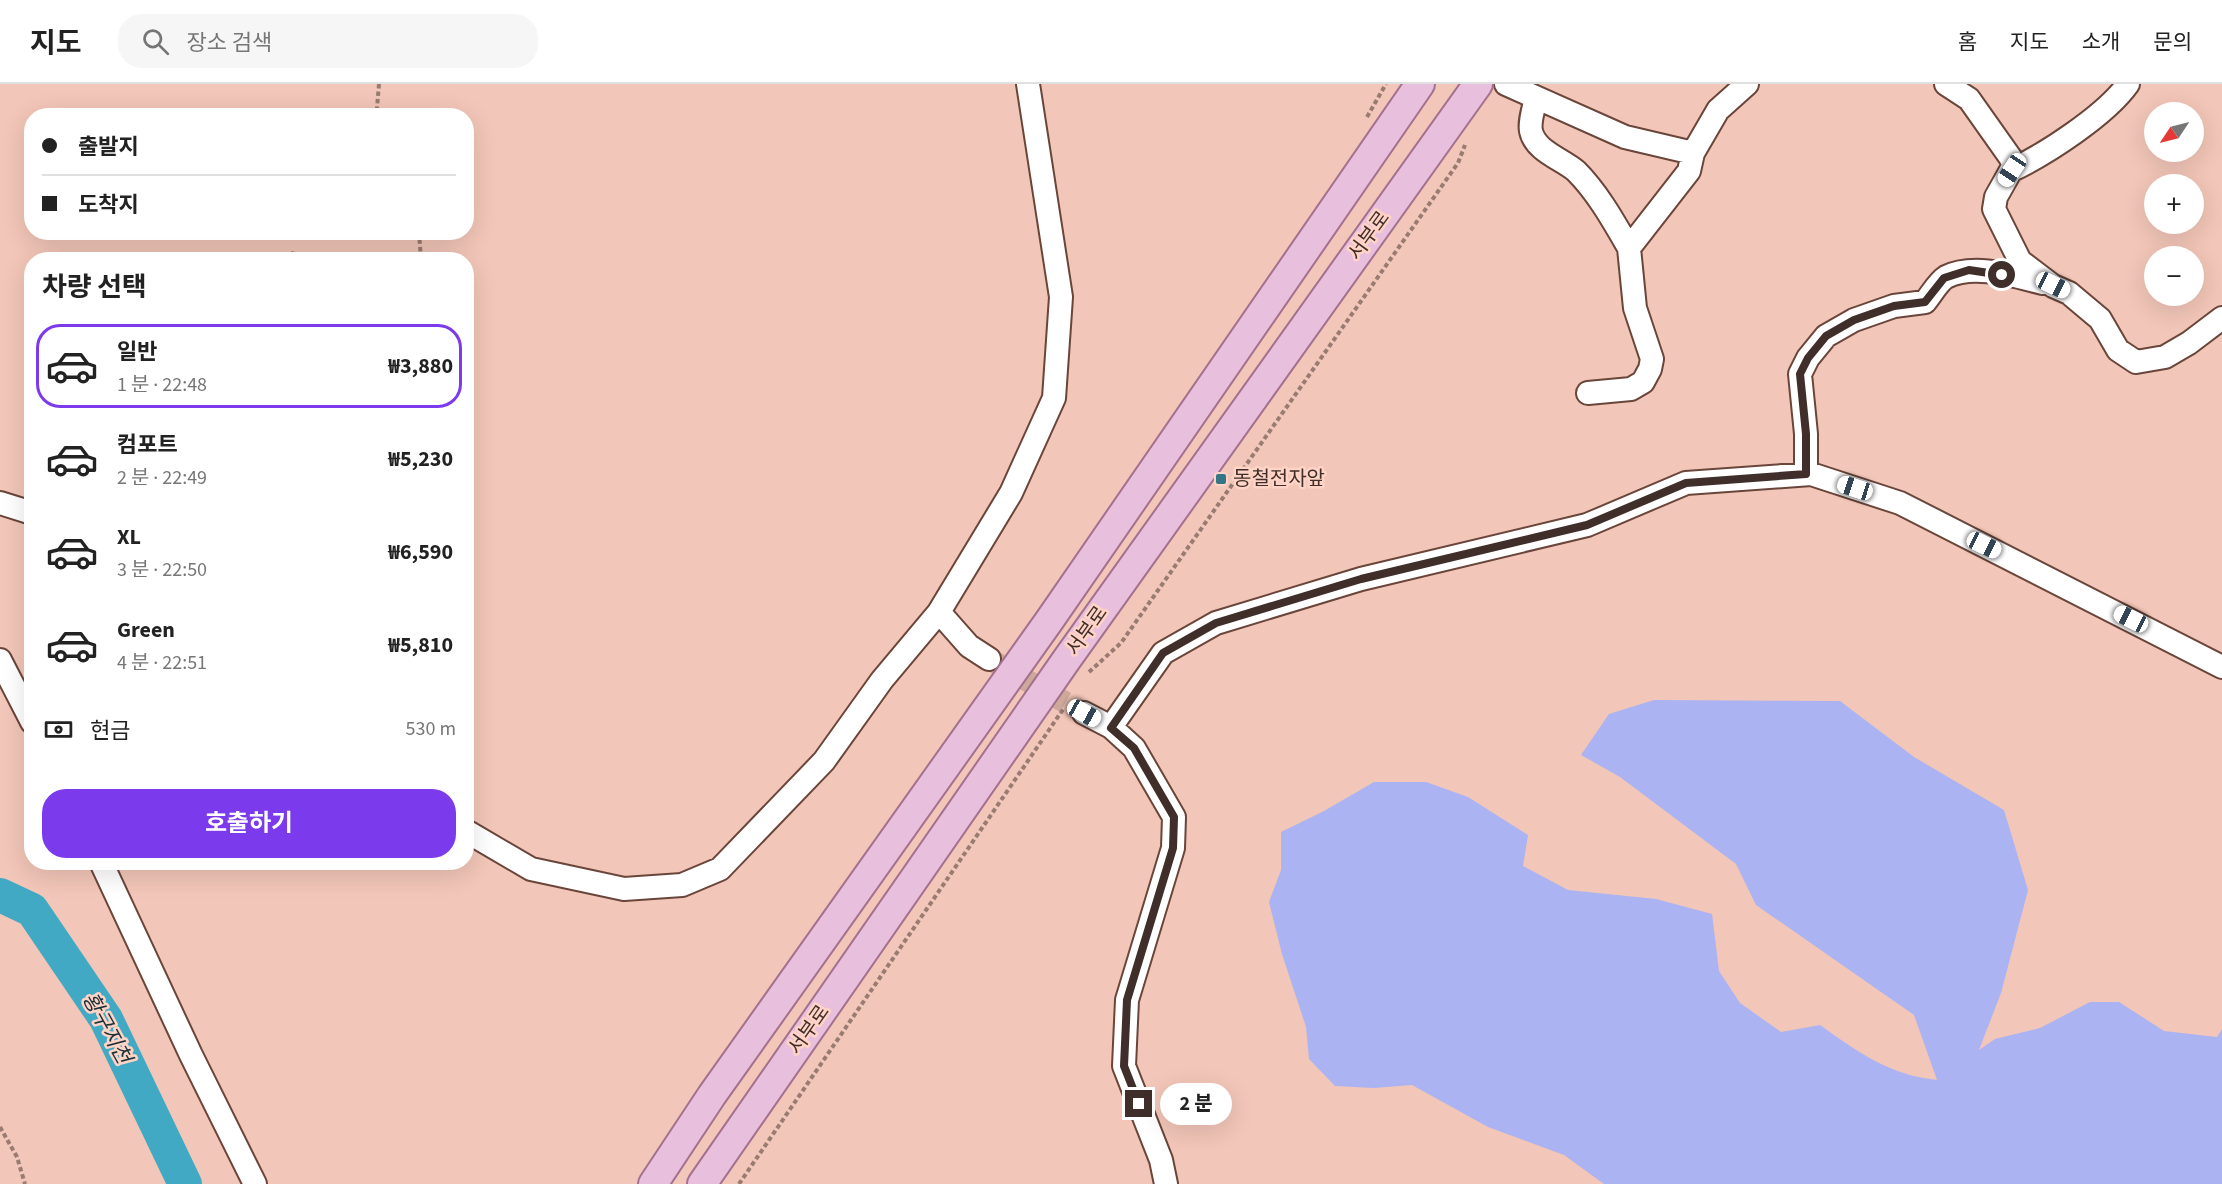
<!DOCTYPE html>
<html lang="ko">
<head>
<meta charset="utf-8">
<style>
	:root { --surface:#fff; --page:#f6f6f6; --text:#222; --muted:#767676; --line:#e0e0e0; --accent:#7c3aed }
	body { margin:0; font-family:"Source Sans 3","Noto Sans KR",sans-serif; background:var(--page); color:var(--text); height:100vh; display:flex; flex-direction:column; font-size:22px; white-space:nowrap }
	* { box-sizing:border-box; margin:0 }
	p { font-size:20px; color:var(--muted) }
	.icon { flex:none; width:33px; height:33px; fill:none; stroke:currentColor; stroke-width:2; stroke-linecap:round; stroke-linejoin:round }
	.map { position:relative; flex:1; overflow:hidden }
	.drawer { position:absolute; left:24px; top:168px; width:450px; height:618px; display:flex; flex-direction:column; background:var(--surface); border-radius:24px; box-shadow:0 6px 24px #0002 }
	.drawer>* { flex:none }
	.guide { position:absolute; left:24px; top:24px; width:450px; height:132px; border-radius:24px; box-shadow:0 6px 24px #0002; display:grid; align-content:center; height:132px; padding:0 18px; background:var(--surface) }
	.needle { width:39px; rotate:235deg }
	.buttons { position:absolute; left:2144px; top:18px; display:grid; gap:12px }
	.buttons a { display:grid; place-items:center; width:60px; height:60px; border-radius:50%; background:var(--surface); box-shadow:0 6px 24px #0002; font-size:30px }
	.end { position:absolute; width:27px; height:27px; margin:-14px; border:8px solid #3f2e29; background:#fff; box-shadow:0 0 0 3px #fff }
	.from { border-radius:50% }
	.bubble { position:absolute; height:42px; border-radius:21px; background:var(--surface); box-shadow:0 6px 24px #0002; font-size:20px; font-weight:700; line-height:42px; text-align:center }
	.car { position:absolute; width:18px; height:36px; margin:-18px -9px; border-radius:8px; box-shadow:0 0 4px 2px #0007; background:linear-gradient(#fff 24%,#345 0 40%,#fff 0 76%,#345 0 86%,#fff 0) }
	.guide b { display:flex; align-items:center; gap:21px; height:57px; font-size:22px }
	.guide b+b { border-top:2px solid var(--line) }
	.guide i { width:15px; height:15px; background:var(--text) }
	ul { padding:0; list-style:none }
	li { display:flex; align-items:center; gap:18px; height:84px; margin:0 12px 9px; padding:0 6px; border:3px solid transparent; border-radius:24px }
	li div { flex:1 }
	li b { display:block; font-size:22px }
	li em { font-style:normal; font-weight:700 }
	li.current { border-color:var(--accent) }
	li>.icon { width:54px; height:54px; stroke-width:1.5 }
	h2 { padding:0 18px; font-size:27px; line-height:72px }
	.pay { display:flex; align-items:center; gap:15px; height:66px; padding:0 18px; font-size:22px }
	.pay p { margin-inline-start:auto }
	.button { display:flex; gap:12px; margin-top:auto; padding:12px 18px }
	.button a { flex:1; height:69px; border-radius:24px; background:var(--accent); color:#fff; font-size:24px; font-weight:700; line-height:69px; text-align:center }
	header { display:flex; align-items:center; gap:36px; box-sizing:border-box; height:84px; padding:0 30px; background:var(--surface); border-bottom:2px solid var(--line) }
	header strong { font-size:28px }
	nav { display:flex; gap:33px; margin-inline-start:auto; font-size:21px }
	.search { width:420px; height:54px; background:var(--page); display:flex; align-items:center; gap:15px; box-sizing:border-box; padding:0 21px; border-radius:24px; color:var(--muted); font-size:22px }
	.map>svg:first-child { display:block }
	.green { fill:#abb3f2 }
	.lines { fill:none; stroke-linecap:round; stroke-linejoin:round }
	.river { stroke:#42a9c4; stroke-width:34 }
	.minor-tunnel { stroke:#cea89b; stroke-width:22; stroke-dasharray:22 11; stroke-linecap:butt }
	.minor-casing { stroke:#69453a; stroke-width:26 }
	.major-casing { stroke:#a3708e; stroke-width:32 }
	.path { stroke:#997b71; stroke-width:4; stroke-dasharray:4.5 3; stroke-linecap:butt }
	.minor { stroke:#fff; stroke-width:22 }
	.major { stroke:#e8bfdc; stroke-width:28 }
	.route { stroke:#3f2e29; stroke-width:8 }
	.poi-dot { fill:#347688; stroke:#ffd3c5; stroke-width:2 }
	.labels { text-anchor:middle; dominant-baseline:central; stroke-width:5; stroke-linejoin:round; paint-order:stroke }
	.street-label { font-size:20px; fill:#3f2e29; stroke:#ffd3c5 }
	.poi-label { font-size:20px; fill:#3f2e29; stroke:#ffd3c5; text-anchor:start }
	.water-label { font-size:21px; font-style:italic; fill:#193037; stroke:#ffd3c5 }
</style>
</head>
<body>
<header>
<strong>지도</strong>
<div class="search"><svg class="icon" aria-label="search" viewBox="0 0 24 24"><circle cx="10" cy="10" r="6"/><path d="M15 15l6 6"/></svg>장소 검색</div>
<nav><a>홈</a><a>지도</a><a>소개</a><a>문의</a></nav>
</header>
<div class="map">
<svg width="2222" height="1100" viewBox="0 0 2222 1100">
	<rect width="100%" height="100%" fill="#f2c6b8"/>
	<!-- green -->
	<path class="green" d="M1654,616L1840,617L1914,673L2004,726L2028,806L2001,909L1979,966L1995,955L2040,944L2090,918H2119L2164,947L2217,953L2222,945V1100H1604L1564,1071L1488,1043L1412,1001L1374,1004L1335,1002L1309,975L1306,943L1282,870L1269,818L1281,786V748L1324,727L1374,698H1426L1468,713L1528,751L1523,782L1568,806L1656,815L1712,830L1719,887L1740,919L1781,948L1820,941C1858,968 1889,991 1937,996L1914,931L1756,821L1736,780L1620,693L1581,671L1609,630Z"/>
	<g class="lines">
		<!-- river -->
		<path class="river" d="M0,811L32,826L106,935L185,1100"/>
		<!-- minor-tunnel -->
		<path class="minor-tunnel" d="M989,575L1084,629"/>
		<defs>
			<path id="minor" d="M1506,0L1625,53L1693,69L1718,26L1747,0
				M1946,0L1969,15L2010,73L2014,81L1996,113L1994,125L2020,177L2053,202L2069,209L2100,235L2118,266L2136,278L2165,273L2189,259L2222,234
				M1536,14C1534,23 1529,38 1531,47C1535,67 1562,75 1576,87C1598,109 1614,138 1629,164
				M2012,86C2046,70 2106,31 2128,0
				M1588,309L1631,305L1643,298L1650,285L1652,275L1635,224L1629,164L1689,87L1693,69
				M1806,390V350L1800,290L1808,274L1826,252L1854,236L1894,222L1925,218C1931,211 1938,198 1946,193C1974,179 2014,192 2043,199
				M0,419L32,429
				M939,528L969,562L989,575
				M0,576L32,638
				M1084,629L1111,643L1134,664L1174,733L1173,764L1127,916L1124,982L1161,1076L1166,1100
				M1111,643L1163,569L1216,539L1361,495L1587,441L1686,399L1811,390L1900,419L2222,583
				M466,747L531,785L624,805L682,801L720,785L824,677L882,596L939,528L1011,409L1054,314L1061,213L1028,0
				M101,778L191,971L255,1100"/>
			<path id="major" d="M653,1100L712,1011L1049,537L1420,0
				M702,1100L1067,575L1478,0"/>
		</defs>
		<!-- minor casing -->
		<use href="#minor" class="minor-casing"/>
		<!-- major casing -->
		<use href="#major" class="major-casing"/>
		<!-- path -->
		<path class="path" d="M379,0L377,24L381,32
			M1367,33L1386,0
			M419,148L421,176
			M291,169L325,176
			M1089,588L1121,559L1458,79L1465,61
			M0,1043L17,1073L25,1100
			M739,1100L1064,624"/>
		<!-- minor -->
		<use href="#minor" class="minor"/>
		<!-- major -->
		<use href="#major" class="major"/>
	</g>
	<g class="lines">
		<!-- route -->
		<path class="route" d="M1139,1020L1124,982L1127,916L1173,764L1174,733L1134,664L1111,644L1163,569L1216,539L1361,495L1587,441L1686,399L1806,390V350L1800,290L1808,274L1826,252L1854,236L1894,222L1925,218L1944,194L1969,186L2002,191"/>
	</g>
	<!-- markers -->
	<rect class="poi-dot" x="1215" y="389" width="12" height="12" rx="3"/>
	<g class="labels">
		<!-- street labels -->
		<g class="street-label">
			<text transform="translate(1369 152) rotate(-54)">서부로</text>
			<text transform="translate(1087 547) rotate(-55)">서부로</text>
			<text transform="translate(809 946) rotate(-55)">서부로</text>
		</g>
		<!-- poi labels -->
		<g class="poi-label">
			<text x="1233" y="395">동철전자앞</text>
		</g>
		<!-- water labels -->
		<g class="water-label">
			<text transform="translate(107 944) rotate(61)">황구지천</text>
		</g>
	</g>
</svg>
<div class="buttons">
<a><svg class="needle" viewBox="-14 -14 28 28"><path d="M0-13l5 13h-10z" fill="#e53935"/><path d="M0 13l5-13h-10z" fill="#767676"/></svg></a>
<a>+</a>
<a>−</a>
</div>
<i class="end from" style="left:2002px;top:191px"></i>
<i class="end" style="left:1139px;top:1020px"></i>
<div class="bubble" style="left:1160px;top:999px;width:72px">2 분</div>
<i class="car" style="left:2012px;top:86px;rotate:214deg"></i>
<i class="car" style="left:2053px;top:201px;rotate:116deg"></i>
<i class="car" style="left:1855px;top:404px;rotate:288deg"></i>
<i class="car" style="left:1984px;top:461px;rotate:116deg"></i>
<i class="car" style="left:2131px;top:535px;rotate:297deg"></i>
<i class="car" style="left:1084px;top:629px;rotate:119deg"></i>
<div class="guide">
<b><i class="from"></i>출발지</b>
<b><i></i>도착지</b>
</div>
<section class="drawer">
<h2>차량 선택</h2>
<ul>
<li class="current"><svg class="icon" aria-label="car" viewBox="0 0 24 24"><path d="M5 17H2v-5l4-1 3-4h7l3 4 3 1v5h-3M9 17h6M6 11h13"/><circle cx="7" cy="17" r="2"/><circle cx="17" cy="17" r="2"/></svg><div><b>일반</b><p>1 분 · 22:48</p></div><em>₩3,880</em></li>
<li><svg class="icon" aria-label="car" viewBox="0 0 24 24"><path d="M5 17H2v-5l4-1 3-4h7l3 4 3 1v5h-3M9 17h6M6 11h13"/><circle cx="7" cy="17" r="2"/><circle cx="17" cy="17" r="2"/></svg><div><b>컴포트</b><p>2 분 · 22:49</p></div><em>₩5,230</em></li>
<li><svg class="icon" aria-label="car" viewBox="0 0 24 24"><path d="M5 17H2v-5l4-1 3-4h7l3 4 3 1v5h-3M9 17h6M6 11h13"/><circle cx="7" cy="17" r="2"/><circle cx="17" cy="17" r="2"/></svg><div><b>XL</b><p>3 분 · 22:50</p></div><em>₩6,590</em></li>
<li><svg class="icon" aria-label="car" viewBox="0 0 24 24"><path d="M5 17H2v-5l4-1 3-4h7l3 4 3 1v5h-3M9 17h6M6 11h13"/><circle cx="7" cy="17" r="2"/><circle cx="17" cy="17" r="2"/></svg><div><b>Green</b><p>4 분 · 22:51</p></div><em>₩5,810</em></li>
</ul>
<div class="pay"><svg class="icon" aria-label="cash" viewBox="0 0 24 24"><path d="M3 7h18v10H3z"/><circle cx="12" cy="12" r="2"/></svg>현금<p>530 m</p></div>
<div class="button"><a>호출하기</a></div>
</section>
</div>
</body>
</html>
